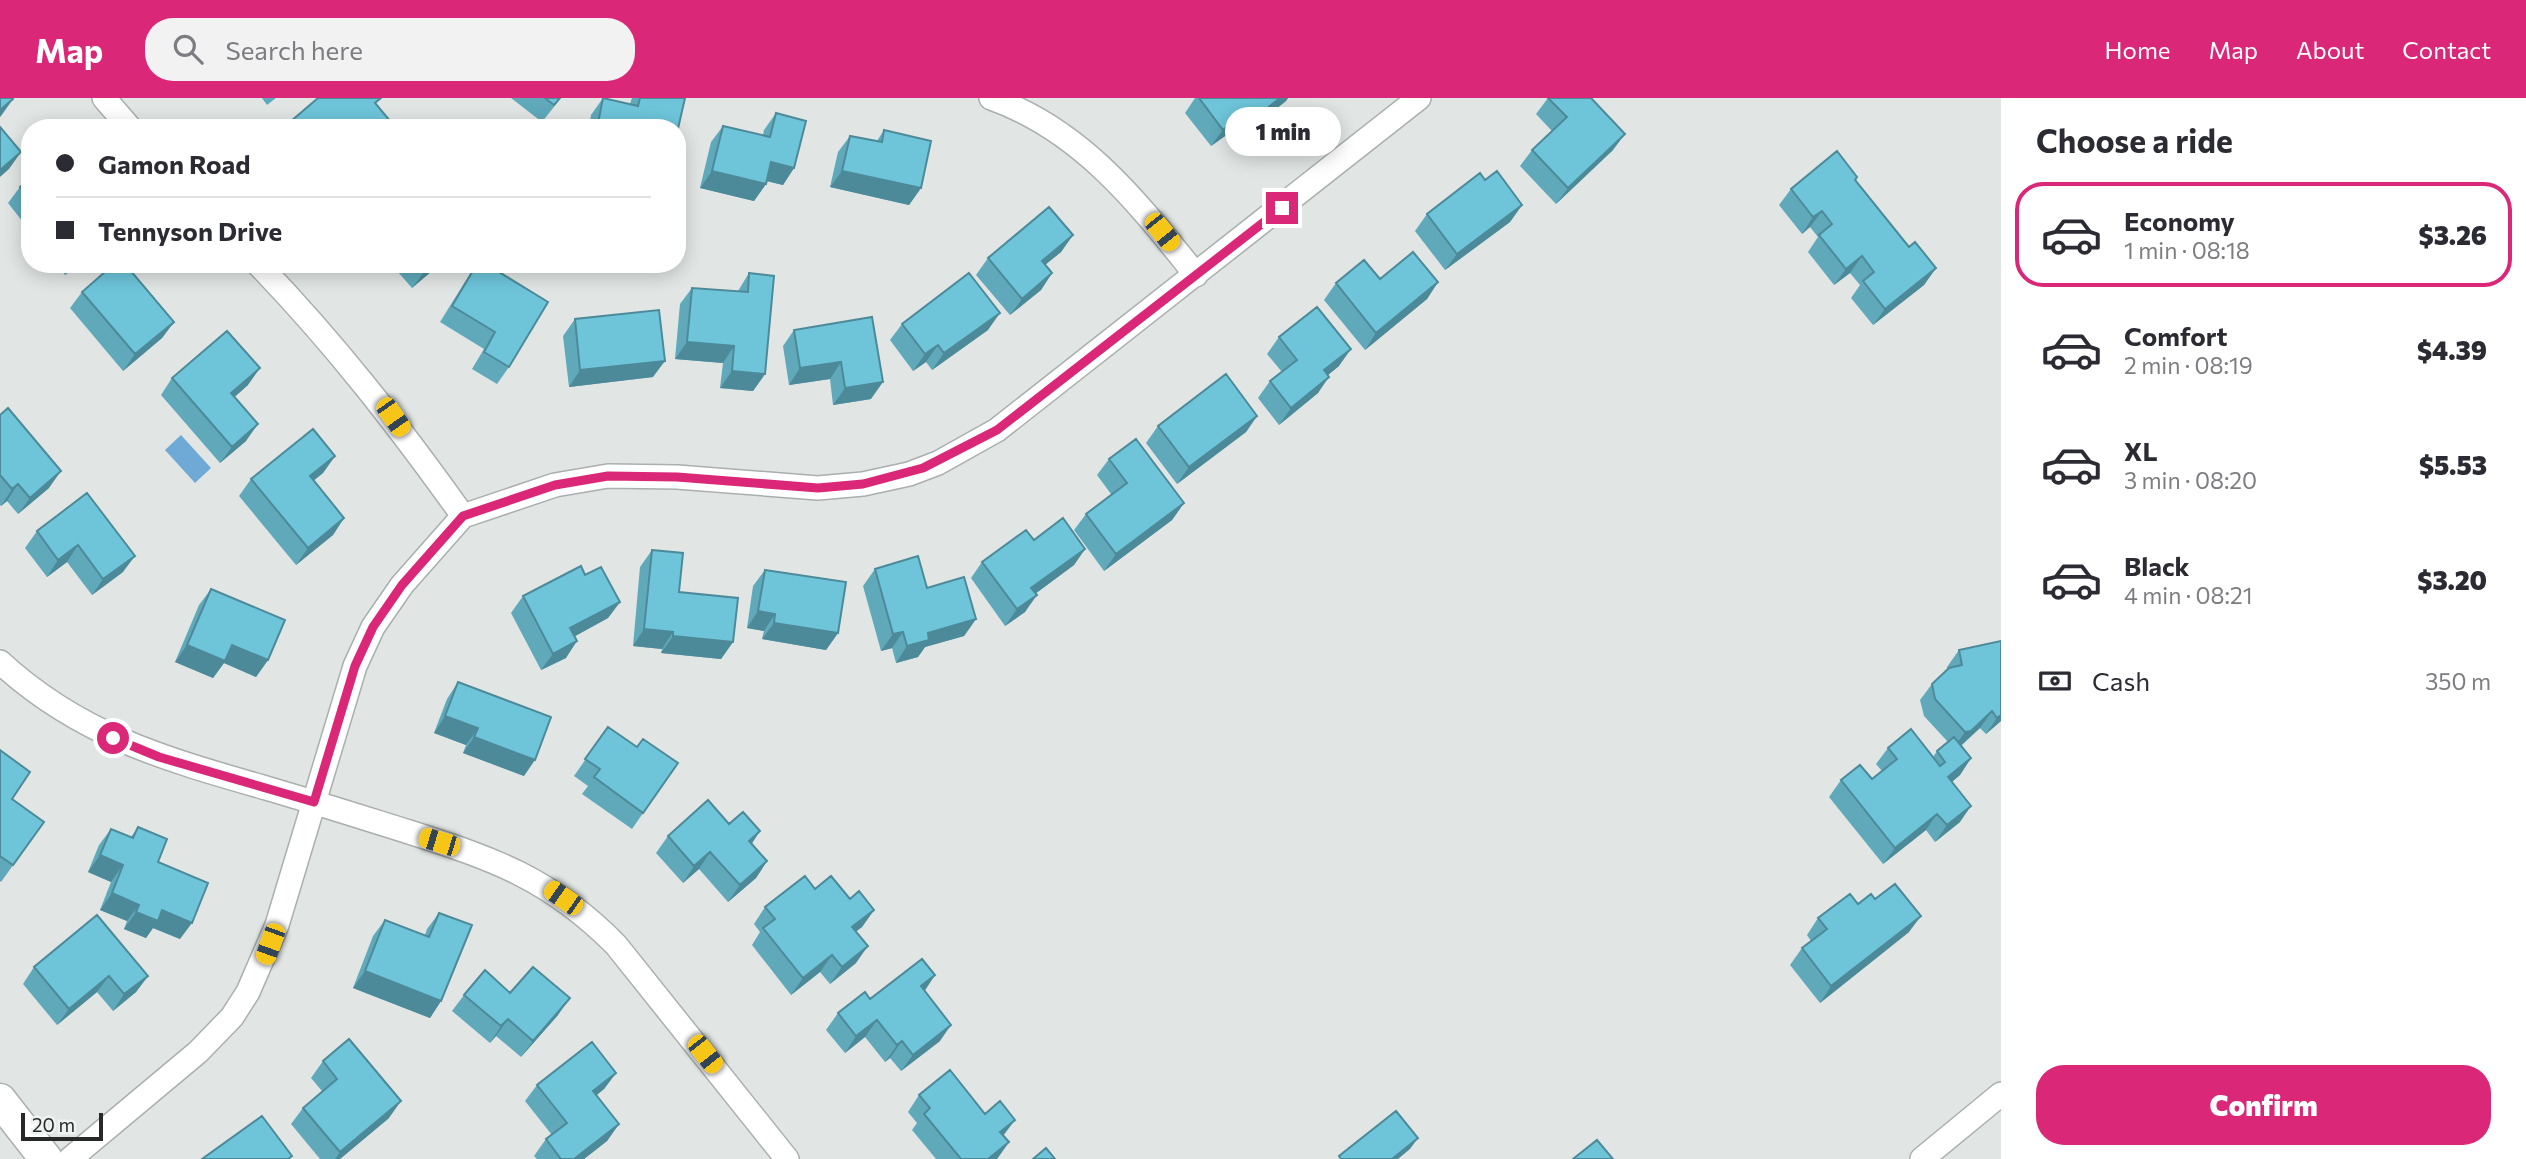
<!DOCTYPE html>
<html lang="en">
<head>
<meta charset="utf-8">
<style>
	:root { --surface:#fff; --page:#f2f2f3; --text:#2b2b33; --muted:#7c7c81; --line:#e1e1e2; --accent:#db2777 }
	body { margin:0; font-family:Commissioner,sans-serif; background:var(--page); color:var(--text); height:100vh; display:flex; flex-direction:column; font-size:26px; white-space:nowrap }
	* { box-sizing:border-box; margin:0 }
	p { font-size:23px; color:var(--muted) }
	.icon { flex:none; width:38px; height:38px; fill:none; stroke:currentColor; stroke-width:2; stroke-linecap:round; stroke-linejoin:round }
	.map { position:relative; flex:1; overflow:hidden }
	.details { display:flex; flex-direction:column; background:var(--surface); width:525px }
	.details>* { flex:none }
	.banner { position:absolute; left:21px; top:21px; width:665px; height:154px; border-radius:28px; box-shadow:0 4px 18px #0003; display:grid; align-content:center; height:154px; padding:0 35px; background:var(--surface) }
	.scale { position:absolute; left:21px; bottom:18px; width:82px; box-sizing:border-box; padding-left:7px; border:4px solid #272928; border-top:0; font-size:19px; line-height:24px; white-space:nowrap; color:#272928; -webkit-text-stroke:5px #eef3f2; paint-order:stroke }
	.end { position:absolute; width:32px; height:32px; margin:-16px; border:9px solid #db2777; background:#fff; box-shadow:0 0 0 4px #fff }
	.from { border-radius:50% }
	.bubble { position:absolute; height:49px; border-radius:24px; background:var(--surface); box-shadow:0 4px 18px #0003; font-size:23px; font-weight:800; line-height:49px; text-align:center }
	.car { position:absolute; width:21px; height:42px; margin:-21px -10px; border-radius:9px; box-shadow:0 0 5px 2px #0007; background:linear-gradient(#f5c518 24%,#345 0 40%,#f5c518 0 76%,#345 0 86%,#f5c518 0) }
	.banner b { display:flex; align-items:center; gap:24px; height:66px; font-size:26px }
	.banner b+b { border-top:2px solid var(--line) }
	.banner i { width:18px; height:18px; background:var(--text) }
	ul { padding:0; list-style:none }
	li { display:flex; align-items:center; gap:21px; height:105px; margin:0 14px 10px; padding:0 21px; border:4px solid transparent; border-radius:28px }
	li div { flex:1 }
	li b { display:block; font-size:26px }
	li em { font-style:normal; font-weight:800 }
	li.current { border-color:var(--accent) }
	li>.icon { width:63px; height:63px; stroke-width:1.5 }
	h2 { padding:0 35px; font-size:32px; line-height:84px }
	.pay { display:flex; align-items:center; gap:18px; height:77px; padding:0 35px; font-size:26px }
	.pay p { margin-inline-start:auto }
	.cta { display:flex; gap:14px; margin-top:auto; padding:14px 35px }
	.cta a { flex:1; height:80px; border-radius:28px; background:var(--accent); color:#fff; font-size:28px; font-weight:800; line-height:80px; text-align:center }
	header { display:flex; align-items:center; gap:42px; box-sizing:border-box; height:98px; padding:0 35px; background:var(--accent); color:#fff }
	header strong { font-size:33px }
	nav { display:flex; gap:38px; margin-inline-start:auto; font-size:24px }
	.search { width:490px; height:63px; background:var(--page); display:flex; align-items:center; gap:18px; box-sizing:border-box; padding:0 24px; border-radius:28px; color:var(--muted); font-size:26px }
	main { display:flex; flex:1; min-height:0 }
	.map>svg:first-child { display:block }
	.water { fill:#6eaad5 }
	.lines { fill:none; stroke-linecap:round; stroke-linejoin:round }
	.minor-casing { stroke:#aaafae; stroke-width:26 }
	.secondary-casing { stroke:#aaafae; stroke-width:35 }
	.minor { stroke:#fff; stroke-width:23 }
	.secondary { stroke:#fff; stroke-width:32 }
	.wall { fill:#5fa9bb }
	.shaded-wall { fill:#4d8a99 }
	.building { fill:#6ec5da; stroke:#4d8a99; stroke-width:2 }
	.route { stroke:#db2777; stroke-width:9 }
</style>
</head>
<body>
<header>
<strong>Map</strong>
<div class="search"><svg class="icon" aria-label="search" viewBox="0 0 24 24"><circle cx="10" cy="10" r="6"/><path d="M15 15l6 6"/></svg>Search here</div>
<nav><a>Home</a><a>Map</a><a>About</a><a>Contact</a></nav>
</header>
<main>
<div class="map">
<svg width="2001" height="1061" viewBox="0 0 2001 1061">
	<rect width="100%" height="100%" fill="#e1e6e5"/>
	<!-- water -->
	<path class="water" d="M181,337L211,370L195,385L165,352Z"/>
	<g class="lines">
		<defs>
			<path id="minor" d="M104,0L130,30
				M991,0C1082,32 1138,105 1196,177
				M258,166C336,247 398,327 463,418
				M0,564C79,637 165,661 266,690C314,704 361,719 409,734C494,761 551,781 616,847L787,1061
				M70,1061L198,954L232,919L248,894L277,827L355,568L373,529L402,487L463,418L555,387L608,378L677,379L818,390L863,386L909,376L938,365L997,332L1419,0
				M1922,1061L2001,996"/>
			<path id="secondary" d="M0,1002L46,1061"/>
		</defs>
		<!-- minor casing -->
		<use href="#minor" class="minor-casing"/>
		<!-- secondary casing -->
		<use href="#secondary" class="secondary-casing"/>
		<!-- minor -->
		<use href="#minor" class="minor"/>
		<!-- secondary -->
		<use href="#secondary" class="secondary"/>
	</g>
	<!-- wall -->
	<path class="wall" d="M262,0H276L267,7Z
		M511,0H561L542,24Z
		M603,0L630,6L632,0H685L677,30H589L591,17Z
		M1195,0H1288L1286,3L1231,46L1225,38L1211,48L1185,15Z
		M1548,0L1613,52L1556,106L1520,68L1532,52L1552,33L1536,16Z
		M776,15L794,70L783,87L766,83V86L754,103L700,90L711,44L723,28L763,37L764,32Z
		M884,32L921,90L909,107L830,89L838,54L850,38L877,43Z
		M30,81V133L8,105L20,89Z
		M1485,82L1522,107L1510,124L1445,172L1415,133L1427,116Z
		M1855,82L1909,149L1936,170L1924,187L1873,227L1851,200L1860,187L1850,175L1834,187L1808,154L1818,139L1810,129L1802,136L1779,107L1791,91Z
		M1073,137L1061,154L1045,167L1052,175L1041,192L1010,217L976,177L988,160Z
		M57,166H79L65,177Z
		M391,166H440L412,190Z
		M476,166L509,269L497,286L472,271L484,251L440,224Z
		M749,175L765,276L753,293L720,290L723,265L675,261L680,206L692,190L738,193Z
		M1380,181L1438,184L1427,201L1365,252L1324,202L1336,185Z
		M82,194L174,224L162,240L123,273L70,210Z
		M872,219L871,301L833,307L830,281L789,287L783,248L794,232Z
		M575,221L653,279L569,289L563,238Z
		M902,226L988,232L932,272L926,264L913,273L890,242Z
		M1279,239L1339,268L1328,277L1318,295L1279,327L1258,300L1270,283L1282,274L1267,256Z
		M172,280L248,287L234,299L246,343L220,365L161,297Z
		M0,317L49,390L18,416L7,403L1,408L0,407Z
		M1257,318L1246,334L1177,386L1146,345L1158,328Z
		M335,358L323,375L313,383L344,420L333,437L296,467L239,398L251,381Z
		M1109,361L1184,405L1172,422L1104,473L1074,432L1086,416L1111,396L1097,377Z
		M87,395L123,474L92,497L67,464L47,479L25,450L37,433Z
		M1034,442L1085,451L1074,467L1035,496L1025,514L1005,528L971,480L982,464Z
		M652,452L679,494L733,544L721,561L661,555L662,551L633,548L640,469Z
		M875,471L927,490L976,521L964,538L925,549L918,559L896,565L892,550L881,553L863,488Z
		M765,472L838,535L826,552L762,541L764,533L747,530L753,488Z
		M585,477L620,504L608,520L575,538L566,560L541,572L511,515L523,498Z
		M211,491L268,562L256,579L224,565L213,580L175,564L199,507Z
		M2001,543V623L1986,636L1980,630L1961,648L1971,660L1960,677L1952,684L1960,724L1935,744L1926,732L1883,766L1829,699L1841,682L1872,681L1882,673L1876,666L1888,650L1933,659L1937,653L1948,644L1924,618L1920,602L1932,586L1948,572L1947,569L1959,552Z
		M458,584L524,678L463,655L466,647L434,635L447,601Z
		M608,629L637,649L678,665L632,731L582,696L588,688L574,678Z
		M0,652L12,701L44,724L1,784L0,783Z
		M729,726L752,745L767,763L756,780L728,804L699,771L683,785L656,755L668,738Z
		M138,729L158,764L180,841L153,830L146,840L124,831L127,823L100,812L111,784L88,774L99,747L111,731L131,739Z
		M850,801L874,812L862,829L856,833V865L830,886L820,874L791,897L752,847L760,834L754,826L765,809Z
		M1875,801L1909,834L1820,905L1790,867L1802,850L1811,843L1807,837L1818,820L1858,806Z
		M439,815L441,903L430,920L353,890L373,838L385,822L425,837L427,831Z
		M34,869L148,878L136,894L113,913L97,894L57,927L23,886Z
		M924,893L940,943L901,973L890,960L885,964L865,939L845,955L826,932L838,915L870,901Z
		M510,895L558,917L521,959L496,938L490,945L452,913L464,897Z
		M323,963L389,1020L340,1061H320L291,1026L303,1010L322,993L311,980Z
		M616,975L604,991L597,997L619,1026L607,1043L584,1061H537L534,1058L546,1041L552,1037L525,1003L537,987Z
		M919,997L1004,1038L1009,1044L997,1061H936L912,1032L917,1025L908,1014Z"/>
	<!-- shaded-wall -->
	<path class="shaded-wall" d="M1280,0H1288L1286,3L1231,46L1243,29Z
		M13,1L1,18L0,19V12Z
		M1236,21L1225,38L1211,48L1223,32Z
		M1625,36L1613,52L1556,106L1568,90Z
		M21,54L9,71L0,79V72Z
		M771,64L794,70L783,87L759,81Z
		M712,73L766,86L754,103L700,90Z
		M842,73L921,90L909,107L830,89Z
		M1522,107L1510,124L1445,172L1457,156Z
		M1822,113L1810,129L1802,136L1813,119Z
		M1073,137L1061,154L1030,179L1042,163Z
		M1862,158L1850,175L1834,187L1846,171Z
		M73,166H79L65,177Z
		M432,166H440L412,190L424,174Z
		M1936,170L1924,187L1873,227L1885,211Z
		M1052,175L1041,192L1010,217L1022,201Z
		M1438,184L1427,201L1365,252L1376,235Z
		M1000,215L988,232L932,272L944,255Z
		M174,224L162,240L123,273L135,256Z
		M687,244L734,248L723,265L675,261Z
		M938,247L926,264L913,273L925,256Z
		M1351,251L1339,268L1313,289L1324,272Z
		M665,263L653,279L569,289L580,272Z
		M841,264L830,281L789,287L800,270Z
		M260,270L248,287L220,312L231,295Z
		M732,273L765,276L753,293L720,290Z
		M1329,279L1318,295L1279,327L1291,310Z
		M883,284L871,301L833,307L845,290Z
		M1257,318L1246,334L1177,386L1189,369Z
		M258,326L246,343L220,365L232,349Z
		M335,358L323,375L298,395L310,378Z
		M61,373L49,390L18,416L30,400Z
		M18,386L7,403L1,408L12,391Z
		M1184,405L1172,422L1104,473L1116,456Z
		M344,420L333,437L296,467L308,450Z
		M78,447L67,464L47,479L58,462Z
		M1085,451L1074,467L1020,507L1031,490Z
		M135,458L123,474L92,497L103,481Z
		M1037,497L1025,514L1005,528L1017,511Z
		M620,504L608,520L559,547L570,530Z
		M758,513L775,516L764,533L747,530Z
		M976,521L964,538L925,549L918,559L896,565L907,548L928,535Z
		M774,525L838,535L826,552L762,541Z
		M644,531L673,534L662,551L633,548Z
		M903,534L892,550L881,553L893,536Z
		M673,538L733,544L721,561L661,555Z
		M577,543L566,560L541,572L553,556Z
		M187,547H232L268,562L256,579L224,565L213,580L175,564Z
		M1992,613L1980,630L1959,649L1953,651L1965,634Z
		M2001,617V623L1986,636L1997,620Z
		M445,618L478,630L466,647L434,635Z
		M474,639L535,662L524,678L463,655Z
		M1971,660L1960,677L1937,696L1948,679Z
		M1971,708L1960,724L1935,744L1947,727Z
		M1937,716L1926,732L1883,766L1895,750Z
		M760,733L749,750V743Z
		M710,754L699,771L683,785L694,768Z
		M100,757L123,767L111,784L88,774Z
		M767,763L756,780L728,804L740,787Z
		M112,795L139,807L127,823L100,812Z
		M162,812L192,825L180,841L153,830L146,840L124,831L136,814Z
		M874,812L862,829L841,845L852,829Z
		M1921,818L1909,834L1820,905L1831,888Z
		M868,848L856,865L830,886L842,869Z
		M832,857L820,874L791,897L803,880Z
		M365,873L441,903L430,920L353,890Z
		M935,877L924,894L921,888Z
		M109,878L97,894L57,927L69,911Z
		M148,878L136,894L113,913L124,896Z
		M570,900L558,917L521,959L533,943Z
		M508,921L496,938L490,945L501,928Z
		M877,922L865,939L845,955L856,938Z
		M951,927L940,943L901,973L913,957Z
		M902,943L890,960L885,964L897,947Z
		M616,975L604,991L581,1009L593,993Z
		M401,1003L389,1020L340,1061H335L340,1054Z
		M1015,1022L1003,1038L1000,1034Z
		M619,1026L607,1043L584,1061H574Z
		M1418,1040L1410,1051L1398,1061H1392Z
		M1009,1044L997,1061H988Z"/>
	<!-- building -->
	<path class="building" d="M0,0H12L13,1L0,12Z
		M318,0H381L375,5L396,30H283Z
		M545,0H560L554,7Z
		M603,0L638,8L640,0H685L677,35V30H597Z
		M1199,0H1280L1243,29L1236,21L1223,32Z
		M1548,0H1591L1625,36L1568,90L1532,52L1567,19Z
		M776,15L806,23L794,70L771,64L766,86L712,73L723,28L770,39Z
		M0,29L21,54L0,72Z
		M884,32L931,43L921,90L842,73L850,38L882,44Z
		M1837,53L1857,79L1855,82L1909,149L1915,144L1936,170L1885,211L1863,183L1874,174L1862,158L1846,171L1819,137L1832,126L1822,113L1813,119L1791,91Z
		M1497,73L1522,107L1457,156L1427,116L1480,75L1485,82Z
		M30,81V101L20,89Z
		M1049,109L1073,137L1042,163L1052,175L1022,201L988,160Z
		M1413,154L1438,184L1376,235L1336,185L1364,162L1380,181Z
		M114,166H125L174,224L135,256L82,194Z
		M417,166H432L424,174Z
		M477,166H486L548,204L509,269L484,254L495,234L452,208Z
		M749,175L774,178L765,276L732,273L734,248L687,244L692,190L748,194Z
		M969,175L1000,215L944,255L938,247L925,256L902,226Z
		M1317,209L1351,251L1324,272L1329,279L1291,310L1270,283L1297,262L1279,239Z
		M659,212L665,263L580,272L575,221Z
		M872,219L883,284L845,290L841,264L800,270L794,232Z
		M227,233L260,270L231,295L258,326L232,349L172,280Z
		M1226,276L1257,318L1189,369L1158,328Z
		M8,310L61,373L30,400L18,386L12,391L0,377V317Z
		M313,331L335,358L310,378L344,420L308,450L251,381Z
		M1136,341L1184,405L1116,456L1086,416L1127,385L1109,361Z
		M87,395L135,458L103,481L78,447L58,462L37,433Z
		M1063,420L1085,451L1031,490L1037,497L1017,511L982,464L1026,432L1034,442Z
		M652,452L683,455L679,494L738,500L733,544L673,538V534L644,531Z
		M918,458L927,490L964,479L976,521L928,535L929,542L907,548L903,534L893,536L875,471Z
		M581,468L585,477L601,469L620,504L570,530L577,543L553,556L523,498Z
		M765,472L846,484L838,535L774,525L775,516L758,513Z
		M211,491L285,522L268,562L232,547L225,563L187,547Z
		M2001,543V617L1997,620L1992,613L1971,633L1965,634L1935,601L1932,586L1949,570L1962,567L1959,552Z
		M458,584L551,619L535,662L474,639L478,630L445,618Z
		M608,629L637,649L643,641L678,665L643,715L594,679L600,671L585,661Z
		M1911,631L1940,668L1945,664L1937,653L1954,639L1971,660L1948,679L1971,708L1947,727L1937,716L1895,750L1841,682L1860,667L1872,681L1897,661L1888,650Z
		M0,652L30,674L12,701L44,724L13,767L0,758Z
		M708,702L729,726L743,714L760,733L749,743L767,763L740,787L710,754L694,768L668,738Z
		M138,729L167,741L158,764L208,785L192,825L162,812L158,823L136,814L139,807L112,795L123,767L100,757L111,731L133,740Z
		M805,778L815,791L831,778L850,801L859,793L874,812L852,829L868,848L842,869L832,857L803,880L763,830L775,821L765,809Z
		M1895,786L1921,818L1831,888L1802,850L1827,831L1818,820L1850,796L1858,806L1871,796L1875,801Z
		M439,815L472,827L441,903L365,873L385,822L429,839Z
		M97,817L148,878L124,896L109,878L69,911L34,869Z
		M922,861L935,877L921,888L951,927L913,957L902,943L897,947L877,922L856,938L838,915L865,894L870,901Z
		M533,869L570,900L533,943L508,921L501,928L464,897L485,872L510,895Z
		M349,941L401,1003L340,1054L303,1010L337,981L323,963Z
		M592,944L616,975L593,993L619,1026L574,1061H561L546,1041L567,1025L537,987Z
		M950,972L985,1016L1000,1003L1015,1022L1000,1034L1009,1044L988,1061H961L924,1016L930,1010L919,997Z
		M1396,1013L1418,1040L1392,1061H1341L1339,1058Z
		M262,1018L292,1058L288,1061H202Z
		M1597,1042L1613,1061H1573Z
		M1046,1050L1055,1061H1033Z"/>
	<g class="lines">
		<!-- route -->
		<path class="route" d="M113,640L159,659L314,704L355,568L373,529L402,487L463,418L555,387L608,378L677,379L818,390L863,386L923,370L997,332L1282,110"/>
	</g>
</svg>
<div class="scale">20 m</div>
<i class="end from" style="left:113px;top:640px"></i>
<i class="end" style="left:1282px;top:110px"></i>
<div class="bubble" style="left:1225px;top:9px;width:116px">1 min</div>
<i class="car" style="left:1162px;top:134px;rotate:141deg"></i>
<i class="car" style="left:393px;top:319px;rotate:145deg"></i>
<i class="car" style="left:439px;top:744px;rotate:287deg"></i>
<i class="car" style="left:563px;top:800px;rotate:305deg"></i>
<i class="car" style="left:270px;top:846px;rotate:200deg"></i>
<i class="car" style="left:705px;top:956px;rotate:142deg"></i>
<div class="banner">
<b><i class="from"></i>Gamon Road</b>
<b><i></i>Tennyson Drive</b>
</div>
</div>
<section class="details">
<h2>Choose a ride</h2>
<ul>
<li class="current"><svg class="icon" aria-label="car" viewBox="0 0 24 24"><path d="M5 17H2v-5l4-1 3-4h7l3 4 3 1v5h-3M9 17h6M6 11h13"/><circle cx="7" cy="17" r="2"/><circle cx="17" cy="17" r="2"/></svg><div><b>Economy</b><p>1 min · 08:18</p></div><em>$3.26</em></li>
<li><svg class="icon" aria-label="car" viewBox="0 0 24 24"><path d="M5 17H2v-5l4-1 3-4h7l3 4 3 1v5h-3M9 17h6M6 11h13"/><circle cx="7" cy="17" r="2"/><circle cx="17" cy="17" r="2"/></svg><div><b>Comfort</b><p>2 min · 08:19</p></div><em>$4.39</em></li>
<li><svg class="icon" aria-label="car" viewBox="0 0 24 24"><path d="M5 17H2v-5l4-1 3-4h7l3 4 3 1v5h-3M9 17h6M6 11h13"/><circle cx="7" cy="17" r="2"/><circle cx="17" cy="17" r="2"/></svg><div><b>XL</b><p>3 min · 08:20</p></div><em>$5.53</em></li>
<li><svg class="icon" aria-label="car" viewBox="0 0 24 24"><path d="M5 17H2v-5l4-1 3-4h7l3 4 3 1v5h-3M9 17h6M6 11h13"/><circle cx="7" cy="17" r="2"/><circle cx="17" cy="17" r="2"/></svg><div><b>Black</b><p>4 min · 08:21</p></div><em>$3.20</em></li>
</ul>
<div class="pay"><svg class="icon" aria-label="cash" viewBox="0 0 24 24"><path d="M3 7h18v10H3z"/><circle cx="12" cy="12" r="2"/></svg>Cash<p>350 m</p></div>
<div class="cta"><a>Confirm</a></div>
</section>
</main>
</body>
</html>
